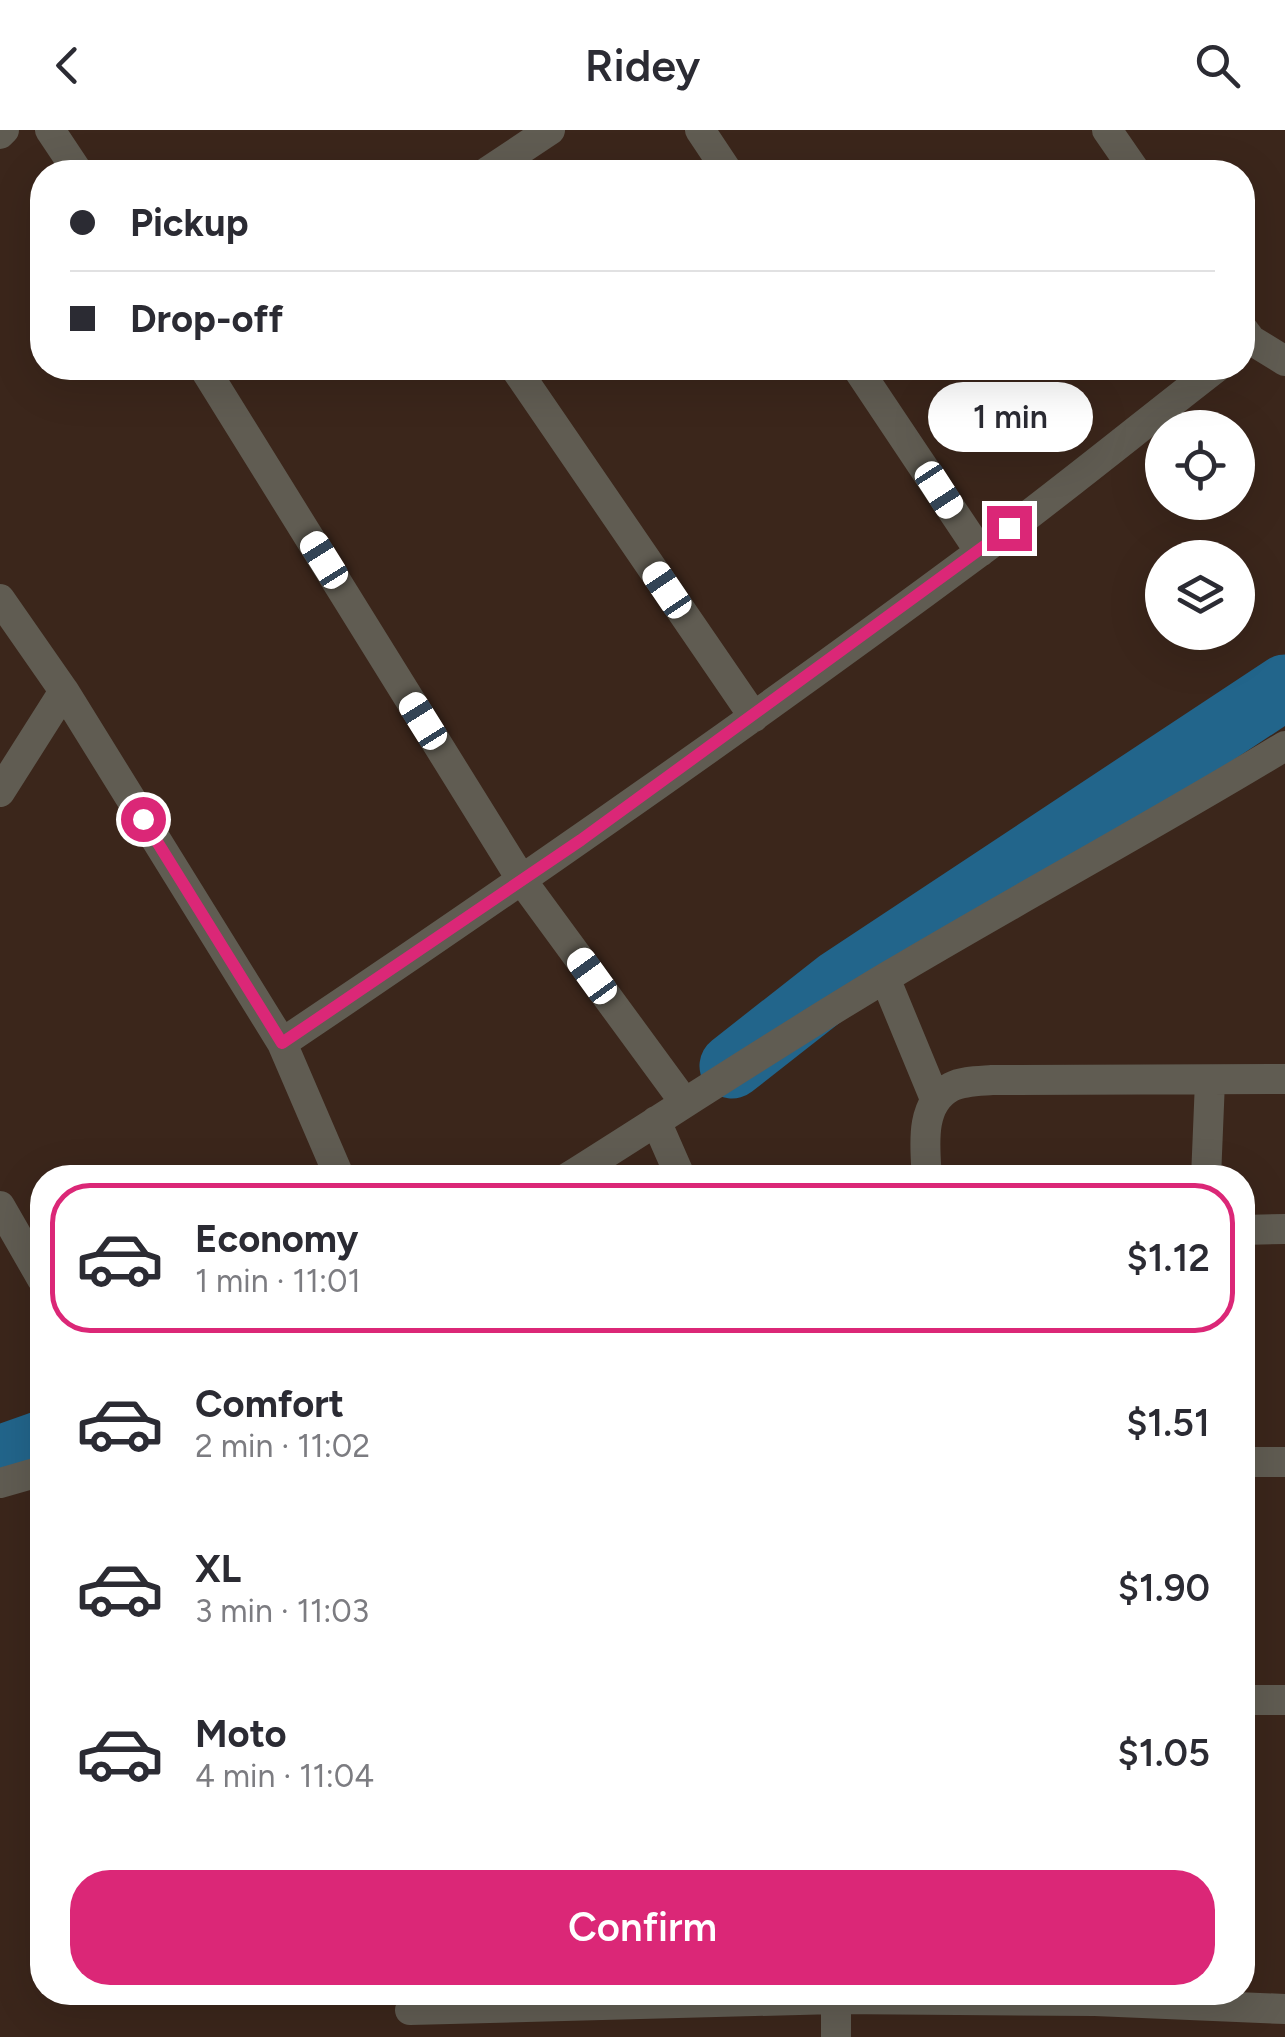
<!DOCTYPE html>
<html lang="en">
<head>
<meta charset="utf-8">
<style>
	:root { --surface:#fff; --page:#f7f7f7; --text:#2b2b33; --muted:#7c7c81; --line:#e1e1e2; --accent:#db2777 }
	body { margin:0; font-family:Figtree,sans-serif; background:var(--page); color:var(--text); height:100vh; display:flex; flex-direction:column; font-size:38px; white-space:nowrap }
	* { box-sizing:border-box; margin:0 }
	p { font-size:32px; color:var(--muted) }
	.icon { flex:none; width:55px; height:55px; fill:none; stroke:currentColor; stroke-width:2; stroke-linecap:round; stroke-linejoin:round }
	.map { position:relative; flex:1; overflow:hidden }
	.details { position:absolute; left:30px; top:1035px; width:1225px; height:840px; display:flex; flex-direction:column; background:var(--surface); border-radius:40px; box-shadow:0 10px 40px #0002 }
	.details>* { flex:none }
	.hud { position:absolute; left:30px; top:30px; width:1225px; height:220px; border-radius:40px; box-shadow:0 10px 40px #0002; display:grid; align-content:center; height:220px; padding:0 40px; background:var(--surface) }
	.fabs { position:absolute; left:1145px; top:280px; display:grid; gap:20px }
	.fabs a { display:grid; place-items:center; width:110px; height:110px; border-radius:50%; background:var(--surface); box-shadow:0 10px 40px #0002; font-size:50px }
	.end { position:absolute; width:45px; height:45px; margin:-22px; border:12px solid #db2777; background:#fff; box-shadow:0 0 0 5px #fff }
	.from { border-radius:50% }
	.bubble { position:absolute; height:70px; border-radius:35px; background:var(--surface); box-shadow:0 10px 40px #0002; font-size:32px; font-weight:600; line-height:70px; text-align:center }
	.car { position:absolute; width:30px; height:60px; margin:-30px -15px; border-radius:12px; box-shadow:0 0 8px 2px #0007; background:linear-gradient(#fff 24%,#345 0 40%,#fff 0 76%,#345 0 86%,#fff 0) }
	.hud b { display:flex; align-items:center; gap:35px; height:95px; font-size:38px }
	.hud b+b { border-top:2px solid var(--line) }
	.hud i { width:25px; height:25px; background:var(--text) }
	ul { padding:18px 0 0; list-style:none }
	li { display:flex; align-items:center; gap:30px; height:150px; margin:0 20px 15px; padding:0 20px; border:5px solid transparent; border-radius:40px }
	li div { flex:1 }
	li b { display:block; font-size:38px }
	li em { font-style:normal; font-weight:600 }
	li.selected { border-color:var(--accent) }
	li>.icon { width:90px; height:90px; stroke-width:1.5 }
	.primary-button { display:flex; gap:20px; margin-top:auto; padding:20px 40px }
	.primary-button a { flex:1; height:115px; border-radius:40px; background:var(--accent); color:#fff; font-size:40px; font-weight:600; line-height:115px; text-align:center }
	header { display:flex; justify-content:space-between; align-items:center; height:130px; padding:0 40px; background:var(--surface); font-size:45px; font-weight:600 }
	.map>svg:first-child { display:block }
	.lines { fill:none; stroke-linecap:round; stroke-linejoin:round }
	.river { stroke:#22658b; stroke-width:65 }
	.street { stroke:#605c52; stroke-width:30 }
	.route { stroke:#db2777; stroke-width:12 }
</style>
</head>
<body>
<header><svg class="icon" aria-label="back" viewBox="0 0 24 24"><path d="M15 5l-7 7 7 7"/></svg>Ridey<svg class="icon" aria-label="search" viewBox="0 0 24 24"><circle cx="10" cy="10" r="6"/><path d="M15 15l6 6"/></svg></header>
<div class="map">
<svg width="1285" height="1907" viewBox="0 0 1285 1907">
	<rect width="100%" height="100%" fill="#3b261b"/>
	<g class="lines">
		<!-- river -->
		<path class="river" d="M732,936L839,852L1285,557
			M0,1328L42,1313"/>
		<!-- street -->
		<path class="street" d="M50,0L78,42
			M700,0L728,42
			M1107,0L1136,42
			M0,4L4,0
			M487,42L550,0
			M1242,198L1251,210L1285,231
			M204,238L523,752L685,973
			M515,238L754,587
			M857,238L980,422
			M0,469L64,561L282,913L340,1048
			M0,662L64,561
			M885,848L935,969
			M282,913C517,755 749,593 977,424C1058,364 1136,300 1216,238
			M656,991L681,1048
			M567,1048C675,980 781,910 890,845C1021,767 1155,695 1285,616
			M927,1048C925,1017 919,974 951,957C962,951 979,951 992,950L1285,949
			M1206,1048L1210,951
			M0,1076L42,1149
			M1242,1100L1285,1099
			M1242,1332H1285
			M0,1353L42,1341
			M1242,1570H1285
			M836,1869V1907
			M410,1880L836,1869L1095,1871L1285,1879"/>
	</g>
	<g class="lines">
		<!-- route -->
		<path class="route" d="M143,689L282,913L581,710L1009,398"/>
	</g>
</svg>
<div class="fabs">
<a><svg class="icon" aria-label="locate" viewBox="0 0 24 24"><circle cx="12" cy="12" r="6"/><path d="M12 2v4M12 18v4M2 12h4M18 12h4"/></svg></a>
<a><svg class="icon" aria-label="layers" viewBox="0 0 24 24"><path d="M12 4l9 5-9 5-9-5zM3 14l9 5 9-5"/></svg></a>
</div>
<i class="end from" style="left:143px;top:689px"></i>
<i class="end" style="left:1009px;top:398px"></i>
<div class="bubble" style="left:928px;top:252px;width:165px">1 min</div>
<i class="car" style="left:939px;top:360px;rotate:147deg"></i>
<i class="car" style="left:324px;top:430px;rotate:328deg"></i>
<i class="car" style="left:667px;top:460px;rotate:326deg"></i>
<i class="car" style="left:423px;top:591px;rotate:328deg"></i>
<i class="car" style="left:592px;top:846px;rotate:324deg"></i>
<div class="hud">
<b><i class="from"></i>Pickup</b>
<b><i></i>Drop-off</b>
</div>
<section class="details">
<ul>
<li class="selected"><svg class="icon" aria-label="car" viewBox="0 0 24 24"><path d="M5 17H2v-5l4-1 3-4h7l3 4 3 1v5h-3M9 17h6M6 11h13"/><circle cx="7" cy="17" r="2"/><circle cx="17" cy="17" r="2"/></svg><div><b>Economy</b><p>1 min · 11:01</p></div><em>$1.12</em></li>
<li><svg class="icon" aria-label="car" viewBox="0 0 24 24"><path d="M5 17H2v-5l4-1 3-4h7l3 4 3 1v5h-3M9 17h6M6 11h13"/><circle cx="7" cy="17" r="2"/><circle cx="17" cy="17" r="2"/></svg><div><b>Comfort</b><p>2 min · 11:02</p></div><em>$1.51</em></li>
<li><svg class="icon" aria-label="car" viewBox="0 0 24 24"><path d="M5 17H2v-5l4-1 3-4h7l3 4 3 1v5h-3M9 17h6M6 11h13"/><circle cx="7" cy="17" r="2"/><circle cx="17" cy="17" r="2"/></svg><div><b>XL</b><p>3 min · 11:03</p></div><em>$1.90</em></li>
<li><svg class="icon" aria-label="car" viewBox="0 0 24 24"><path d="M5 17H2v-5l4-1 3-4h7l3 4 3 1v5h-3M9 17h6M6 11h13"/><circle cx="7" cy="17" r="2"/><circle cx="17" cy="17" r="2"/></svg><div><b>Moto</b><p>4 min · 11:04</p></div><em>$1.05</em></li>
</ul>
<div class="primary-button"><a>Confirm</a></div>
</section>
</div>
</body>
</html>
